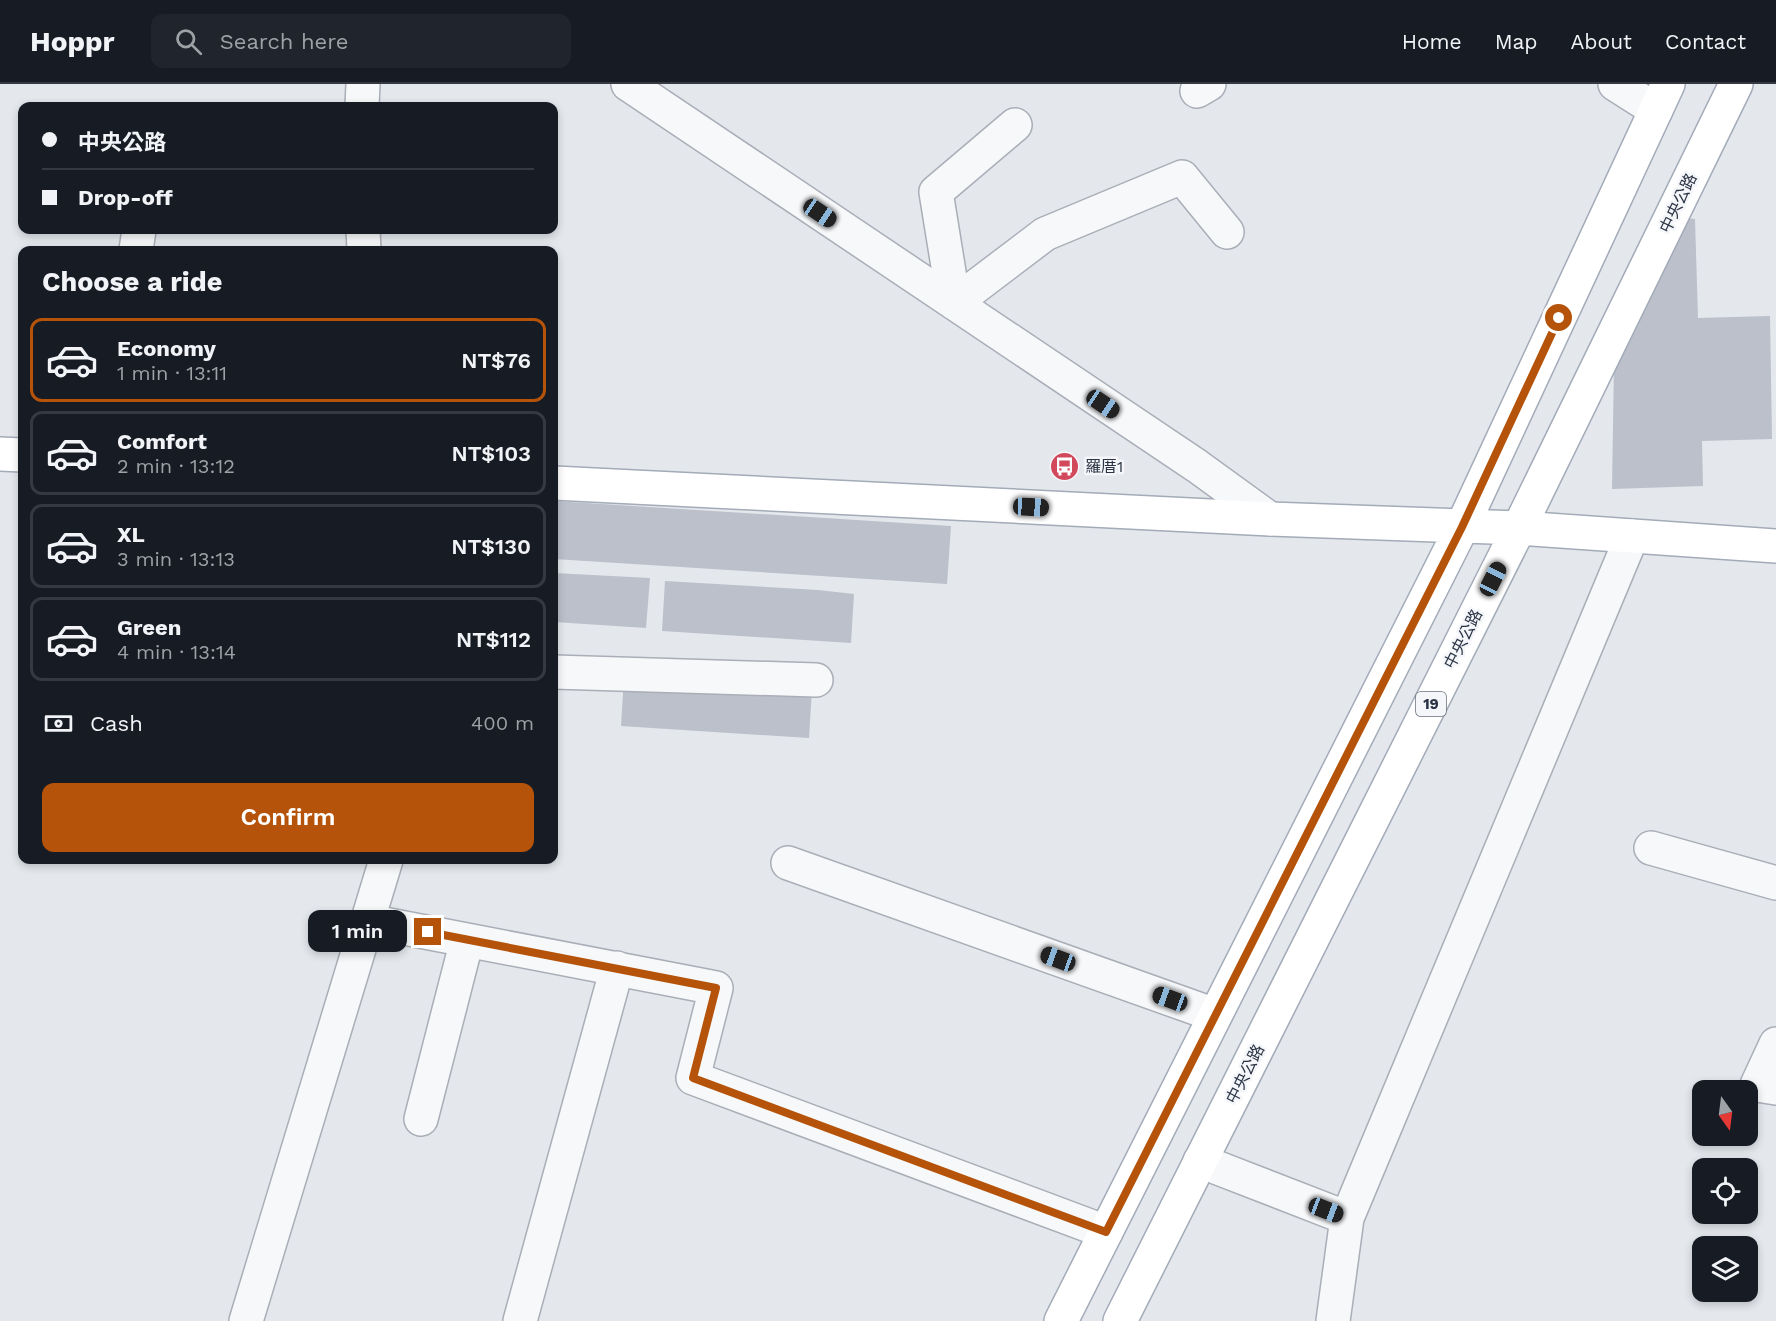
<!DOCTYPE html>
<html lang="en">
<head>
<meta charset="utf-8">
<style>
	:root { --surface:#171b24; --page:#20242c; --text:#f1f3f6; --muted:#9ea1a6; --line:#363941; --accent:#b45309 }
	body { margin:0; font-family:"Work Sans","Noto Sans TC",sans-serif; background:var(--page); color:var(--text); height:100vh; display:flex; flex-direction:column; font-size:22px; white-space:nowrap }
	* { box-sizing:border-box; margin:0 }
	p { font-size:20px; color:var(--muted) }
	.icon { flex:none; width:33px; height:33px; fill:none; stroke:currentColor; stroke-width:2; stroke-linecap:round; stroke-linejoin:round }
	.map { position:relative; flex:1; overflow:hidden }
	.drawer { position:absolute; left:18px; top:162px; width:540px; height:618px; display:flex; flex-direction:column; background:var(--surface); border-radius:12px; box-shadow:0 3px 9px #0003 }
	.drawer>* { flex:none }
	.hud { position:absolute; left:18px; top:18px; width:540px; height:132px; border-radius:12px; box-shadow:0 3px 9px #0003; display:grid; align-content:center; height:132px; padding:0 24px; background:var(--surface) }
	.needle { width:39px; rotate:166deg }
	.buttons { position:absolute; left:1692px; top:996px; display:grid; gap:12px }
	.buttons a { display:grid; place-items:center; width:66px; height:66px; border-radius:12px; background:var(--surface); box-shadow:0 3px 9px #0003; font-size:30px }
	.end { position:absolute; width:27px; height:27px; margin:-14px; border:8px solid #b45309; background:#fff; box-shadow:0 0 0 3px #fff }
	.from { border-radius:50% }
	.bubble { position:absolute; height:42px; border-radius:12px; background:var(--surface); box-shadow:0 3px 9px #0003; font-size:20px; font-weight:600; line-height:42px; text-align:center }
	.car { position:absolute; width:18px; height:36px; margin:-18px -9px; border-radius:8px; box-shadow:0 0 4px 2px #0007; background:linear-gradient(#222 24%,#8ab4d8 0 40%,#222 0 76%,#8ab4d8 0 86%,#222 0) }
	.hud b { display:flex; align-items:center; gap:21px; height:57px; font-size:22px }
	.hud b+b { border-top:2px solid var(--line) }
	.hud i { width:15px; height:15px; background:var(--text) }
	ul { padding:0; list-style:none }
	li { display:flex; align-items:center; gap:18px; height:84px; margin:0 12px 9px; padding:0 12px; border:3px solid var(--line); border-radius:12px }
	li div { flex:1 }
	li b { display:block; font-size:22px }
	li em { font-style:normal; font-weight:600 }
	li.on { border-color:var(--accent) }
	li>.icon { width:54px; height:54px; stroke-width:1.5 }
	h2 { padding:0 24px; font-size:27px; line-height:72px }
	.pay { display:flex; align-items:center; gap:15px; height:66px; padding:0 24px; font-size:22px }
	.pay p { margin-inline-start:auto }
	.cta { display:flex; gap:12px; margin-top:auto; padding:12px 24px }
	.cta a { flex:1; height:69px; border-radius:12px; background:var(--accent); color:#fff; font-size:24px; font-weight:600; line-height:69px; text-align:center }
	header { display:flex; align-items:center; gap:36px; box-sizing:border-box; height:84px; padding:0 30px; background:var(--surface); border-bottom:2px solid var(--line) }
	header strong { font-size:28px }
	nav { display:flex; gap:33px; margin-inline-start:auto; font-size:21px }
	.search { width:420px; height:54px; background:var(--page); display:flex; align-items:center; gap:15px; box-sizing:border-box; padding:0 21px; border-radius:12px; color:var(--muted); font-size:22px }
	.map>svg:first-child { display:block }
	.building { fill:#bbc0ca }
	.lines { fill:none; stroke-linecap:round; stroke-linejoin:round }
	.minor-casing { stroke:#a9aeb7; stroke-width:36 }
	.major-casing { stroke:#a3abb8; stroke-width:36 }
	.minor { stroke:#f7f8fa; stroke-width:33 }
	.major { stroke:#fff; stroke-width:33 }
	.route { stroke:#b45309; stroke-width:8 }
	.labels { text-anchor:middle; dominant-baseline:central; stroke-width:5; stroke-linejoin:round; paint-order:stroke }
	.shield { fill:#f4f6f9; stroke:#676e7b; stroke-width:1.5 }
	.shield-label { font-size:15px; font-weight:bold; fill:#2b3445 }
	.street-label { font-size:16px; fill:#2b3445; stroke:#f4f6f9 }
	.poi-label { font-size:16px; fill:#2b3445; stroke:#f4f6f9; text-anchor:start }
</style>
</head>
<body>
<header>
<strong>Hoppr</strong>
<div class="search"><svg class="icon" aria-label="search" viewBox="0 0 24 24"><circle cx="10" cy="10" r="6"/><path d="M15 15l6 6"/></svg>Search here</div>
<nav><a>Home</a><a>Map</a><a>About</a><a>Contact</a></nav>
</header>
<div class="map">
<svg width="1776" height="1237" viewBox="0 0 1776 1237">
	<rect width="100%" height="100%" fill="#e4e7ec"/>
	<!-- building -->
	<path class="building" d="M1686,134L1695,135L1698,234L1770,232L1772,355L1702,357L1703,402L1612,405L1614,280Z
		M554,417L951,442L947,500L554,475Z
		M554,489L650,494L646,544L554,538Z
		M665,497L818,506L854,510L851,559L662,547Z
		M624,593L812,605L809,654L621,642Z"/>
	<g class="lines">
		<defs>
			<path id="minor" d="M628,0L1197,382L1270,435
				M1615,0L1656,26
				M1197,7L1209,0
				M362,22L363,0
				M1015,41L936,108L954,219L1045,150L1182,93L1227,148
				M363,146L364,166
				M136,166L139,146
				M554,588L816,596
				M1651,764L1776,799
				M788,779L1215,931
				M368,837L716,904L693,994L1106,1148
				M1776,960L1757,1001L1776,1004
				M421,1035L467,856
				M1200,1077L1347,1134
				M246,1237L386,776
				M520,1237L617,884
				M1333,1237L1347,1134L1632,452"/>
			<path id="major" d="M0,370L22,371
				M554,399L1270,435L1519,444L1776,462
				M1061,1237L1462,443L1668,0
				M1120,1237L1519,444L1736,0"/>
		</defs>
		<!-- minor casing -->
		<use href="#minor" class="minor-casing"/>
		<!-- major casing -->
		<use href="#major" class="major-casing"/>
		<!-- minor -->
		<use href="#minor" class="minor"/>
		<!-- major -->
		<use href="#major" class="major"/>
	</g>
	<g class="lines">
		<!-- route -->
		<path class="route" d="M428,848L716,904L693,994L1106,1148L1462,443L1559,234"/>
	</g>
	<!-- icons -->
	<defs>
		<symbol id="bus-disc" viewBox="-11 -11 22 22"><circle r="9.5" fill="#d1495b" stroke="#f4f6f9"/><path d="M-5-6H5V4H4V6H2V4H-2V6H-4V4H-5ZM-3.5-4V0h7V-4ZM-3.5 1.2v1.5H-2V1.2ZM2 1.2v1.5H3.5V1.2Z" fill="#fff"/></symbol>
	</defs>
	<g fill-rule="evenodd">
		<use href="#bus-disc" x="1048" y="366" width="33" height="33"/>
	</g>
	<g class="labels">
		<!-- shield labels -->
		<rect class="shield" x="1416" y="608" width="30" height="24" rx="4.5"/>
		<g class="shield-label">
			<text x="1431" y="620">19</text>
		</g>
		<!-- street labels -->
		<g class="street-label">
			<text transform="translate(1678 119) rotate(-64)">中央公路</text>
			<text transform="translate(1463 555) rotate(-63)">中央公路</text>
			<text transform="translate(1245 990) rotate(-63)">中央公路</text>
		</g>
		<!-- poi labels -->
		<g class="poi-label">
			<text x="1085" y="382">羅厝1</text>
		</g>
	</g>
</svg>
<div class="buttons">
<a><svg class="needle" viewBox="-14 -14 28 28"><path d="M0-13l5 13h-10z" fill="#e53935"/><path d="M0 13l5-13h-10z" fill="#9ea1a6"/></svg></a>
<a><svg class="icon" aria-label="locate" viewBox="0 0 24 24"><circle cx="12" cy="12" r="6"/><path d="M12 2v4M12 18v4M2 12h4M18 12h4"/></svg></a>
<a><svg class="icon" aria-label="layers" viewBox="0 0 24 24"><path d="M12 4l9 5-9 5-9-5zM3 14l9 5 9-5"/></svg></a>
</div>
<i class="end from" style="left:1559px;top:234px"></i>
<i class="end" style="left:428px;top:848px"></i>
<div class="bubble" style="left:308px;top:826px;width:99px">1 min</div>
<i class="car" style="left:820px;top:129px;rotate:124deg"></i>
<i class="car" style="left:1103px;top:320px;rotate:124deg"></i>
<i class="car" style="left:1031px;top:423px;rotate:93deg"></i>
<i class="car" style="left:1493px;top:495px;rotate:27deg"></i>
<i class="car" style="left:1058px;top:875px;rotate:290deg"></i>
<i class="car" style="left:1170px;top:915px;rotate:290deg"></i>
<i class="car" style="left:1326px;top:1126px;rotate:111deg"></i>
<div class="hud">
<b><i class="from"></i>中央公路</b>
<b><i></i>Drop-off</b>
</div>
<section class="drawer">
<h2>Choose a ride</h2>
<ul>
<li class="on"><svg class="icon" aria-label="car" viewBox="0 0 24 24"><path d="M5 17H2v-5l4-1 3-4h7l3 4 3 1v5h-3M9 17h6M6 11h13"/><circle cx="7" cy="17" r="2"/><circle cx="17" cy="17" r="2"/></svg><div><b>Economy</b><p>1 min · 13:11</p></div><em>NT$76</em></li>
<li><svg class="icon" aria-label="car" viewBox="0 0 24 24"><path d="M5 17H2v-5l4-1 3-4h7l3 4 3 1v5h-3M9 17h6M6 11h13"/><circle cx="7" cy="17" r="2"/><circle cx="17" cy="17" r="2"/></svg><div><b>Comfort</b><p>2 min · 13:12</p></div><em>NT$103</em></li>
<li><svg class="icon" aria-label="car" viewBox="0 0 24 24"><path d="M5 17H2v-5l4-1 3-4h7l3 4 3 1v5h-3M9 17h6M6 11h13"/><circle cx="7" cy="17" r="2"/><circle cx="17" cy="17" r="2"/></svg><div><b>XL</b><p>3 min · 13:13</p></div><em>NT$130</em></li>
<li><svg class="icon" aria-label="car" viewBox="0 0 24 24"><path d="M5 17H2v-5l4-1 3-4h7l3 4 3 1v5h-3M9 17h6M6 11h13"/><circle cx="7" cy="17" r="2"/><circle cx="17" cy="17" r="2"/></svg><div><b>Green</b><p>4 min · 13:14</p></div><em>NT$112</em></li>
</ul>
<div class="pay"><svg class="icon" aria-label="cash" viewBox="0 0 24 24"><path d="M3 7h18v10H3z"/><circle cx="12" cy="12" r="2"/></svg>Cash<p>400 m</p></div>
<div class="cta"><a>Confirm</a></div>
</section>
</div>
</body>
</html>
